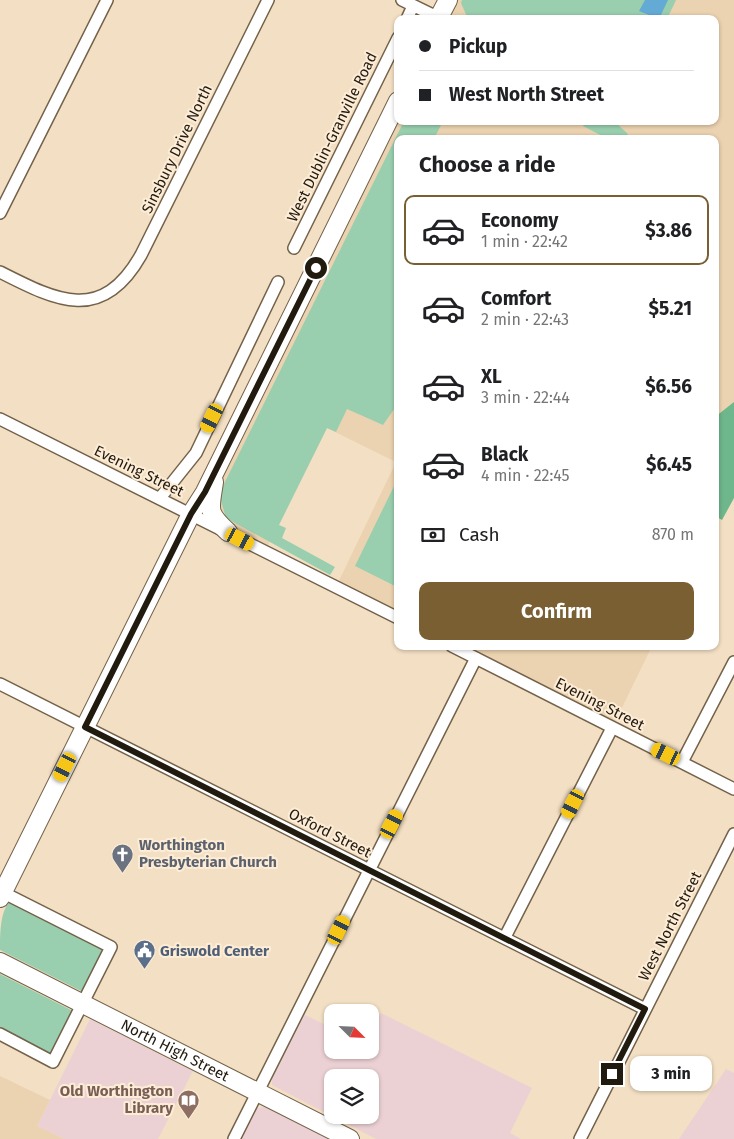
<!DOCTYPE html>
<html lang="en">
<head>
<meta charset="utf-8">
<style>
	:root { --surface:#fff; --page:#f6f6f6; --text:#202124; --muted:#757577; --line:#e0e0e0; --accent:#795f31 }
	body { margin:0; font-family:"Fira Sans",sans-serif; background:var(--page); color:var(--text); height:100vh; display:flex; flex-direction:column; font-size:19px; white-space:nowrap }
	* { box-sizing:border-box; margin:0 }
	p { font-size:16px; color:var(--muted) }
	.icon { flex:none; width:28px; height:28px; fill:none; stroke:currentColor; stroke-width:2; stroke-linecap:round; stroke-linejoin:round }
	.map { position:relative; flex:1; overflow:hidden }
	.side { position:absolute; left:394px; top:135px; width:325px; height:515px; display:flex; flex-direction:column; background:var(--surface); border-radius:10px; box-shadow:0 1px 4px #0004 }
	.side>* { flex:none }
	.guide { position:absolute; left:394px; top:15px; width:325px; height:110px; border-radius:10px; box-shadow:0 1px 4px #0004; display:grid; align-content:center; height:110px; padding:0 25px; background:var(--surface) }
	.needle { width:32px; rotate:114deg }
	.controls { position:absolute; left:324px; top:1004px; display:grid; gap:10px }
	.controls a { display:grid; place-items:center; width:55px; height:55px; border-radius:10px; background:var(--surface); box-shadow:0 1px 4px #0004; font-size:25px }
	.end { position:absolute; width:22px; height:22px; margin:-11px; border:6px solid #211a0f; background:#fff; box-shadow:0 0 0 2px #fff }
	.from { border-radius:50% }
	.bubble { position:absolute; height:35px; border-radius:10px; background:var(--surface); box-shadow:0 1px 4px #0004; font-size:16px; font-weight:700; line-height:35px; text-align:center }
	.car { position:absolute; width:15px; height:30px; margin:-15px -8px; border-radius:6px; box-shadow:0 0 4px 1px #0007; background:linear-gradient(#f5c518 24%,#345 0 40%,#f5c518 0 76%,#345 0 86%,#f5c518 0) }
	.guide b { display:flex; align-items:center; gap:18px; height:48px; font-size:19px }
	.guide b+b { border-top:1px solid var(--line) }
	.guide i { width:12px; height:12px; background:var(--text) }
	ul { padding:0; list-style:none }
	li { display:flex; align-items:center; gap:15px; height:70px; margin:0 10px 8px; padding:0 15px; border:2px solid transparent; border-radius:10px }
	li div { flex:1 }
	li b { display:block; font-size:19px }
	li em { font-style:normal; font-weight:700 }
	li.selected { border-color:var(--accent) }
	li>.icon { width:45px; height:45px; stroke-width:1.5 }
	h2 { padding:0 25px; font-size:22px; line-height:60px }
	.pay { display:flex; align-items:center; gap:12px; height:55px; padding:0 25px; font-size:19px }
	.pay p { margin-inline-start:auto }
	.cta { display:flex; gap:10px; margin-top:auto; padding:10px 25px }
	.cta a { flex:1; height:58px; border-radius:10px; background:var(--accent); color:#fff; font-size:20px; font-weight:700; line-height:58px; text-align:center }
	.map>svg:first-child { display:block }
	.commercial { fill:#ecd1d4; fill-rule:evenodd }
	.built { fill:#ebd2b0 }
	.green { fill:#99cfae }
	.forest { fill:#6eb68c }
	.water { fill:#63abd5 }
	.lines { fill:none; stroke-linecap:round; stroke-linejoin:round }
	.street-casing { stroke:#736149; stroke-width:14 }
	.primary-casing { stroke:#736149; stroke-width:20 }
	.street { stroke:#fff; stroke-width:11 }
	.primary { stroke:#fff; stroke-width:18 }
	.route { stroke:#211a0f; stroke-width:6 }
	.labels { text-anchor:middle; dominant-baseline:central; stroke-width:4; stroke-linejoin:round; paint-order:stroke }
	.street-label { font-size:15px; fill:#211a0f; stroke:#fdedd7 }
	.worship-label { font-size:15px; font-weight:bold; fill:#5b616d; stroke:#fdedd7; text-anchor:start }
	.service-label { font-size:15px; font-weight:bold; fill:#4e5e75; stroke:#fdedd7; text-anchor:start }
	.education-label { font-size:15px; font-weight:bold; fill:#785e54; stroke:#fdedd7; text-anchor:end }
</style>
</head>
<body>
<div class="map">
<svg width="734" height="1139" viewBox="0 0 734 1139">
	<rect width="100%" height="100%" fill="#f3dfc3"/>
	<!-- commercial -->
	<path class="commercial" d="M381,1013L532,1088L510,1133L521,1139H376L272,1085V1077L303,1014L332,1028V1050H370V1033ZM332,1078H370V1115H332Z
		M90,1019L193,1071L158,1139H64L37,1126Z
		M726,1069L734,1073V1139H679Z
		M263,1107H265L329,1139H241L256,1109Z"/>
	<!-- built -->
	<path class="built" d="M447,0H734V478L715,517V139H398L397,618L336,587L396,462L327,428L265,551L213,519L215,472L398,121H715V19H438Z
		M453,646H652L612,728Z
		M0,1076L50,1100L37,1126L64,1139H0Z"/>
	<!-- green -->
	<path class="green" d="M462,0H676L667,19H468L461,3Z
		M404,121H443L434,139H398L397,405L383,425L347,409L336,432L327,428L279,525L286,528L282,538L335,567L330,575L226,518L219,494Z
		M585,121H614L628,134L626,139H608L583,126Z
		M397,480L398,586L397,587L355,566Z
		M11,901L101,947L103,954L83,992L0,950C0,936 0,908 11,901Z
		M0,974L73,1011L52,1054L0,1030Z"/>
	<!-- forest -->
	<path class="forest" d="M734,402V498L722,520L715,516V417Z"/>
	<!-- water -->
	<path class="water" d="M645,0H668L659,19L639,11Z"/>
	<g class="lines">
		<defs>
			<path id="street" d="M402,0L439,18
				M407,19L413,6
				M0,213L107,0
				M294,248L398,38
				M0,272C57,301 102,324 141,255L268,0
				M0,419L398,618
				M160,498L196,453L278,282
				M452,646L734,789
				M0,684L645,1009
				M682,762L734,662
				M0,891L111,947L53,1062L0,1034
				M505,937L612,728
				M234,1139L476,658
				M580,1139L734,834"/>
			<g id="primary">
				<path d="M438,19L448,0"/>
				<path d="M214,482C210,510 206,512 228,532"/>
				<path d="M0,898L191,514L205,492L398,101"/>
				<path id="s1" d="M0,962L350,1139"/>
			</g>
		</defs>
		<!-- street casing -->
		<use href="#street" class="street-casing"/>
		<!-- primary casing -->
		<use href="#primary" class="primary-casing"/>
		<!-- street -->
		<use href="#street" class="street"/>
		<!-- primary -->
		<use href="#primary" class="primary"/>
	</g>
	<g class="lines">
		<!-- route -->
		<path class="route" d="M316,268L205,492L191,514L85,727L645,1009L612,1074"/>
	</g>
	<!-- icons -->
	<defs>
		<symbol id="church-pin" viewBox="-11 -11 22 30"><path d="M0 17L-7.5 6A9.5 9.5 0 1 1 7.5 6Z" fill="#6b7280" stroke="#fdedd7"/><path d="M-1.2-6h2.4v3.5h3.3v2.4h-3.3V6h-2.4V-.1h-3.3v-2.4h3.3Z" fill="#fff"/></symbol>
		<symbol id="civic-pin" viewBox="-11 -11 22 30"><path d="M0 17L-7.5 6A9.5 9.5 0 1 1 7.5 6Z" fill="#5c6f8a" stroke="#fdedd7"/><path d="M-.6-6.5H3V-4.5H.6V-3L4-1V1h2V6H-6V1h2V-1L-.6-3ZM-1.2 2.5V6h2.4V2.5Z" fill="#fff"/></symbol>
		<symbol id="library-pin" viewBox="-11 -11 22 30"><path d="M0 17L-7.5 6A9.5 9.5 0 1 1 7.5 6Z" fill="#8d6e63" stroke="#fdedd7"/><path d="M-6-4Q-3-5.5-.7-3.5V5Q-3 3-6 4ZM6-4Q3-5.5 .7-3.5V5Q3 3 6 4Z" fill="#fff"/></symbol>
	</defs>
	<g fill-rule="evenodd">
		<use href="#church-pin" x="110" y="842" width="25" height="34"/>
		<use href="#civic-pin" x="132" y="938" width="25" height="34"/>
		<use href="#library-pin" x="176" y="1088" width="25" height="34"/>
	</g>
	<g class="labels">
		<!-- street labels -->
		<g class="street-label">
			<text transform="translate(332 137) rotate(-64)">West Dublin-Granville Road</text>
			<text transform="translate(177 149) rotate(-64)">Sinsbury Drive North</text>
			<text transform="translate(139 471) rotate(26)">Evening Street</text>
			<text transform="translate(600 704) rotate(27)">Evening Street</text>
			<text transform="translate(330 833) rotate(27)">Oxford Street</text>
			<text transform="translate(670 926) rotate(-63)">West North Street</text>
			<text stroke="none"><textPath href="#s1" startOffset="196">North High Street</textPath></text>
		</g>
		<!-- worship labels -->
		<g class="worship-label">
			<text x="139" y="845">Worthington<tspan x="139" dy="17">Presbyterian Church</tspan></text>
		</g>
		<!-- service labels -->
		<g class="service-label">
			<text x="160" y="951">Griswold Center</text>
		</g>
		<!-- education labels -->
		<g class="education-label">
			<text x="173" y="1091">Old Worthington<tspan x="173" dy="17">Library</tspan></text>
		</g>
	</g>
</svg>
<div class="controls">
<a><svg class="needle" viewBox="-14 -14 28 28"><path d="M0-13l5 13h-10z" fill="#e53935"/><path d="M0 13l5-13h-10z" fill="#757577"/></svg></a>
<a><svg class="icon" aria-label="layers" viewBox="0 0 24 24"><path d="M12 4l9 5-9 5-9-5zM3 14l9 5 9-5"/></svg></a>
</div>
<i class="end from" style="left:316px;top:268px"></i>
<i class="end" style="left:612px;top:1074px"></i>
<div class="bubble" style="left:630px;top:1056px;width:82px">3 min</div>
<i class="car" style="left:212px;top:418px;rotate:206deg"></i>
<i class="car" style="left:240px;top:539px;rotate:117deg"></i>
<i class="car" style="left:666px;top:754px;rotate:296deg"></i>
<i class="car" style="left:65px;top:767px;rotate:207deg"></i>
<i class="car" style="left:573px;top:804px;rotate:207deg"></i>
<i class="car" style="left:392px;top:824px;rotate:27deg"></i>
<i class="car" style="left:339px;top:930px;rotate:26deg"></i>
<div class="guide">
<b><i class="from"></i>Pickup</b>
<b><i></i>West North Street</b>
</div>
<section class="side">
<h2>Choose a ride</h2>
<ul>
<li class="selected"><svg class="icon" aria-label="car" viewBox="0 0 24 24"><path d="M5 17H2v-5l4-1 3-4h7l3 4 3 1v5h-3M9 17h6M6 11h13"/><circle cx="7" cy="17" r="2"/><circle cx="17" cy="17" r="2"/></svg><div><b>Economy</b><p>1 min · 22:42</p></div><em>$3.86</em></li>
<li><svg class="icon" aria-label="car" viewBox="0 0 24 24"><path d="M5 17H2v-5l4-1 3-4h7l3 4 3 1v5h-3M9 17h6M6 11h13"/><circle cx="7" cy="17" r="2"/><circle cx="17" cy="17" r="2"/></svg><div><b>Comfort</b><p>2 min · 22:43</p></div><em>$5.21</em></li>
<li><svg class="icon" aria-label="car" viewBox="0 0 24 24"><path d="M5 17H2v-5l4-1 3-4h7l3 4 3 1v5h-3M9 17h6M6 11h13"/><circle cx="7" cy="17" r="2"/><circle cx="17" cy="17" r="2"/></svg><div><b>XL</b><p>3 min · 22:44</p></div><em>$6.56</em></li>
<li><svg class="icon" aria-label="car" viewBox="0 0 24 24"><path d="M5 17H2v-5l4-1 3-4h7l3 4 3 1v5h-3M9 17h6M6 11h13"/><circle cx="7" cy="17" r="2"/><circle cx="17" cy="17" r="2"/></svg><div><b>Black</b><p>4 min · 22:45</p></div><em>$6.45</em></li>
</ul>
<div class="pay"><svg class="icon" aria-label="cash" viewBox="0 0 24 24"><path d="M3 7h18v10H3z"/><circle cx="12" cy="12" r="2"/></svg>Cash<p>870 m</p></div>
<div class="cta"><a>Confirm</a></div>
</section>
</div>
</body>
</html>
